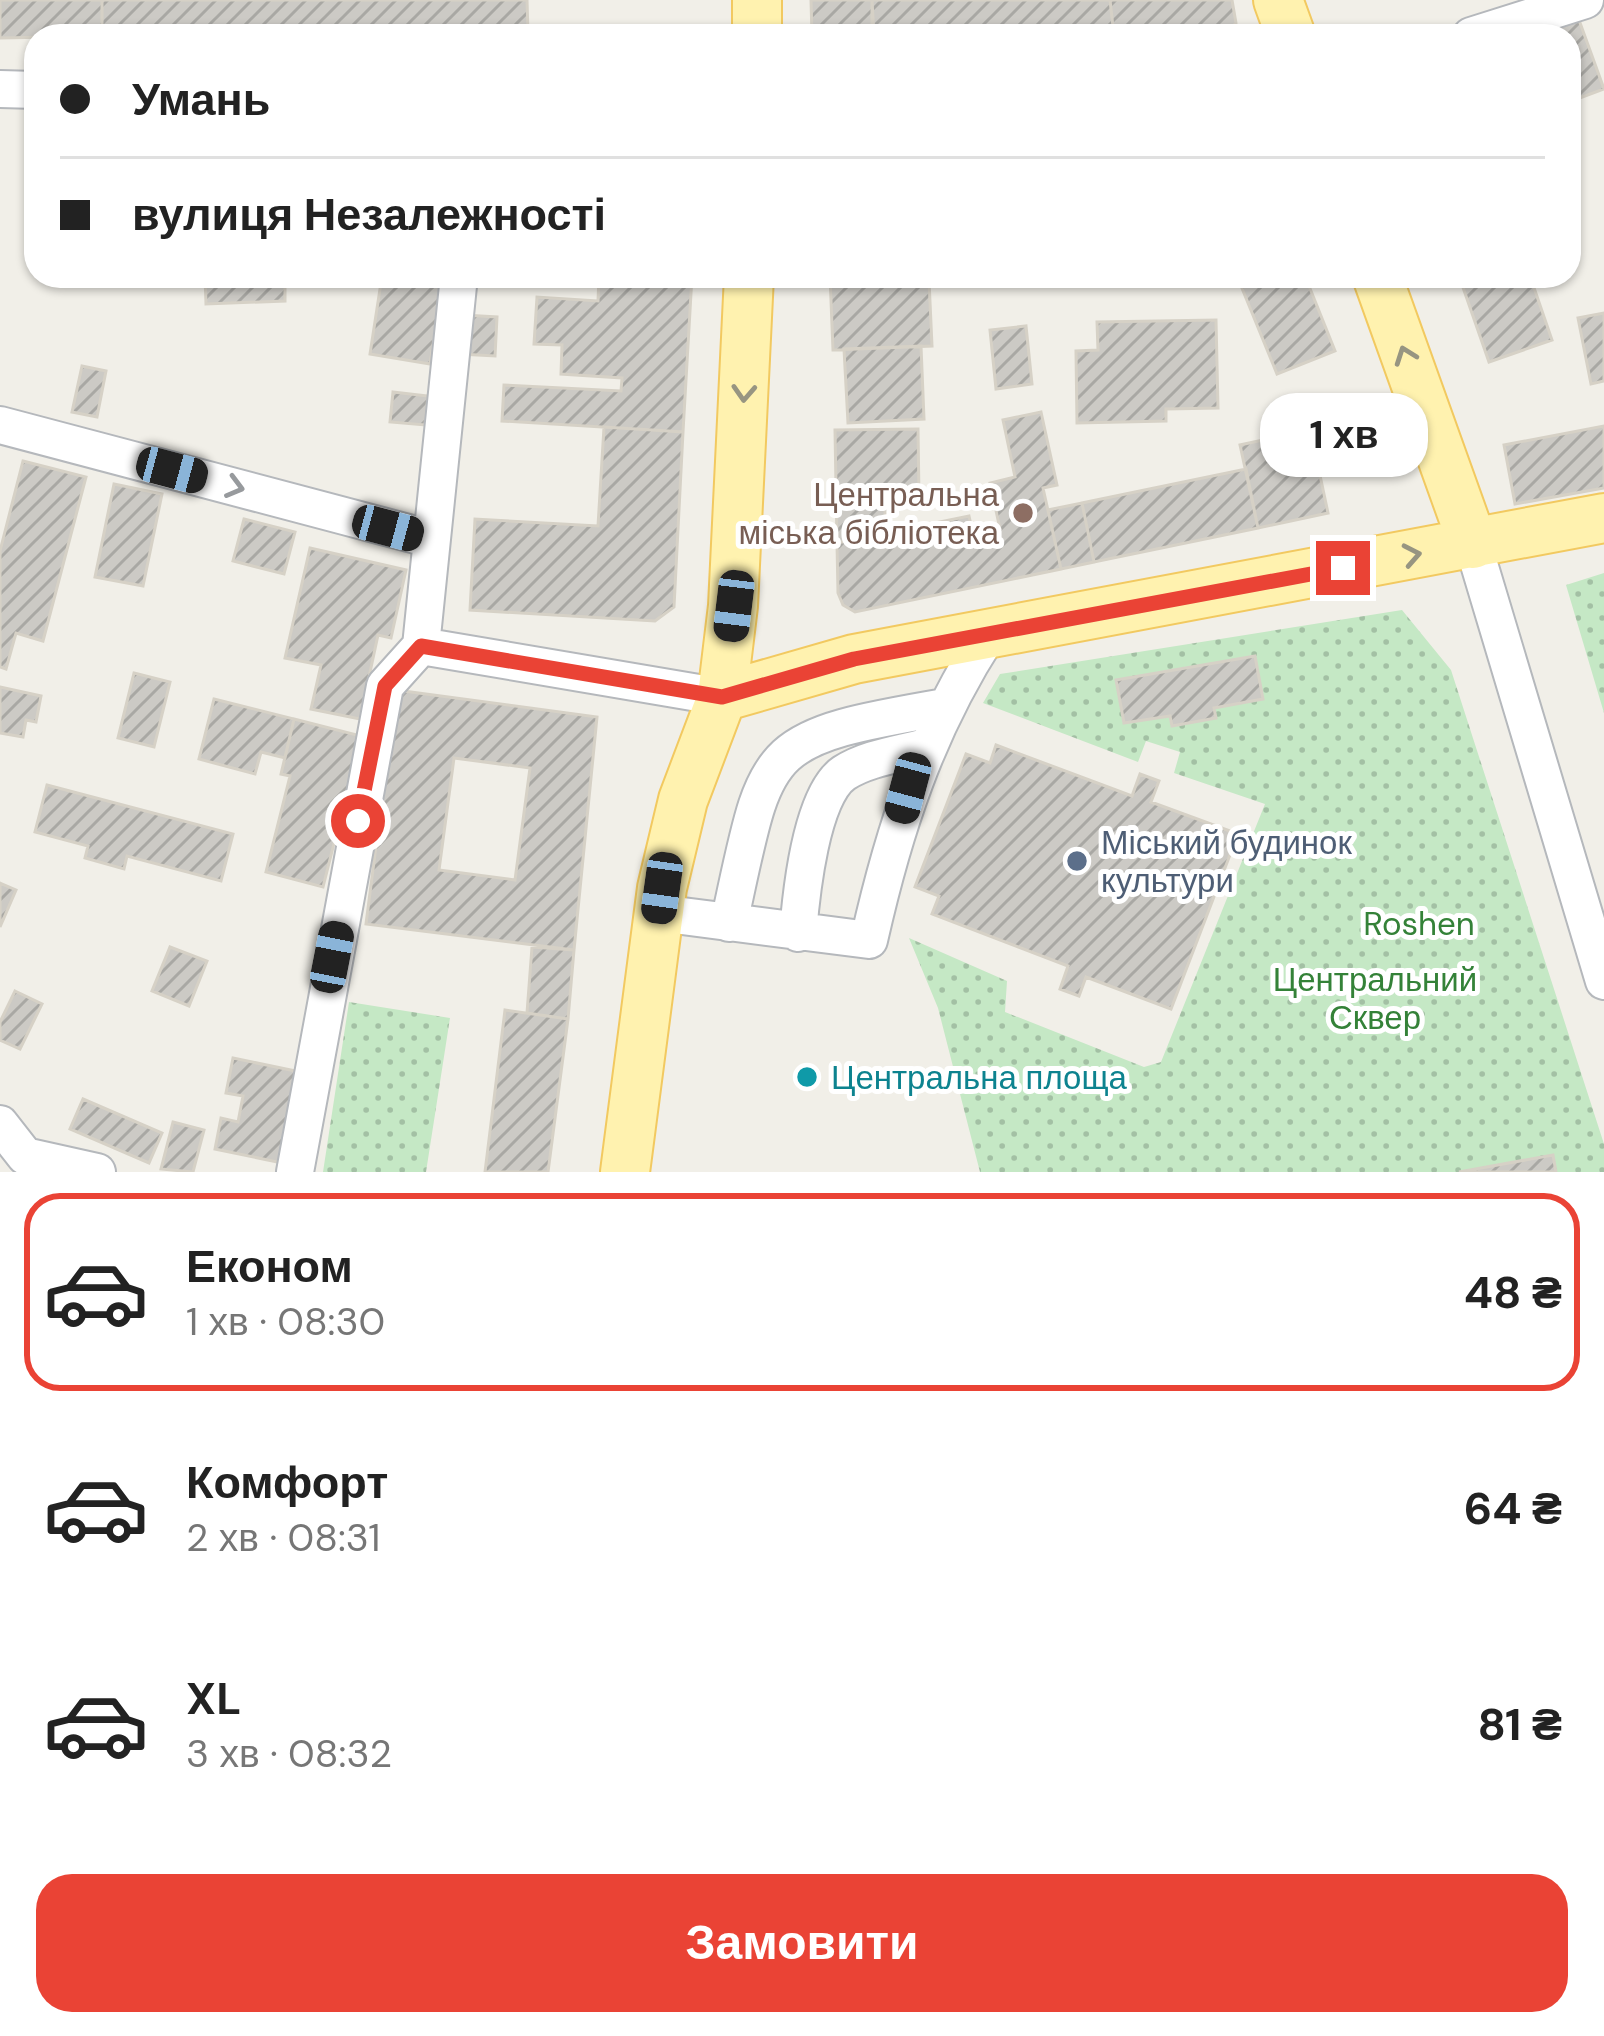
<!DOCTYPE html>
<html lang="uk">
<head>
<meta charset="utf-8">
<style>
	:root { --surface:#fff; --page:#f2f2f2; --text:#222; --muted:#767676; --line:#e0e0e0; --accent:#ea4335 }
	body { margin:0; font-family:"DM Sans",sans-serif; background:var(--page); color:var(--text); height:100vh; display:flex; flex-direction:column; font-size:45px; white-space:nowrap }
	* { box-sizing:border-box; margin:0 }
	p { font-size:39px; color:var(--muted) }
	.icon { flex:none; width:66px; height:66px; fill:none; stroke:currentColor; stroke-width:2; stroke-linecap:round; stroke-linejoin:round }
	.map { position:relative; height:1172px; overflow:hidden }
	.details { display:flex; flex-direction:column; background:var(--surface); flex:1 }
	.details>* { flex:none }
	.top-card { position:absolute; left:24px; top:24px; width:1557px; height:264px; border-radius:36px; box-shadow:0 3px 9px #0004; display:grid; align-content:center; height:264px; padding:0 36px; background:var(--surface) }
	.end { position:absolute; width:54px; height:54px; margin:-27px; border:15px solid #ea4335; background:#fff; box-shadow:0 0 0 6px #fff }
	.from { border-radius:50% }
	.bubble { position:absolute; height:84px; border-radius:36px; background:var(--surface); box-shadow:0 3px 9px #0004; font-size:39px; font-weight:700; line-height:84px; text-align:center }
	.car { position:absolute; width:36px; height:72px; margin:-36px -18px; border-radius:15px; box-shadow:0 0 9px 3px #0007; background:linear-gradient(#222 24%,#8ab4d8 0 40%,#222 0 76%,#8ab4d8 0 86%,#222 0) }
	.top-card b { display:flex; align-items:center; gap:42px; height:114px; font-size:45px }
	.top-card b+b { border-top:3px solid var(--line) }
	.top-card i { width:30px; height:30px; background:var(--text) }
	ul { padding:21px 0 0; list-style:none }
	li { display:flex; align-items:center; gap:36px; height:198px; margin:0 24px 18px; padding:0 12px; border:6px solid transparent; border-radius:36px }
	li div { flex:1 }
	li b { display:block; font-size:45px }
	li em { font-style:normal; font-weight:700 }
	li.active { border-color:var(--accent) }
	li>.icon { width:108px; height:108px; stroke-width:1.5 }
	.button { display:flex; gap:24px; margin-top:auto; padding:24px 36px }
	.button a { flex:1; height:138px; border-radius:36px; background:var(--accent); color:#fff; font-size:48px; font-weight:700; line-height:138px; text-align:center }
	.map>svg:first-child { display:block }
	.grass { fill:url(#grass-dots) }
	.building { fill:url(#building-hatch); stroke:#d6d1c6; stroke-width:3; fill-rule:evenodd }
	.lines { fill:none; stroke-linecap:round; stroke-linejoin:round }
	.minor-casing { stroke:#b5b8bc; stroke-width:40 }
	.major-casing { stroke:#f2c960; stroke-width:52 }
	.minor { stroke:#fff; stroke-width:36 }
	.major { stroke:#fff2af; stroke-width:48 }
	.oneway { stroke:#979581 }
	.oneway2 { stroke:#979a9d }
	.route { stroke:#ea4335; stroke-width:15 }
	.education-dot { fill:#8d6e63; stroke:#fff; stroke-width:4.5 }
	.service-dot { fill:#5c6f8a; stroke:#fff; stroke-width:4.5 }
	.culture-dot { fill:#0f9aa8; stroke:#fff; stroke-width:4.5 }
	.labels { text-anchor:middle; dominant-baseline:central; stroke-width:10; stroke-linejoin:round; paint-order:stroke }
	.education-label { font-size:33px; fill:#785e54; stroke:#fff; text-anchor:end }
	.service-label { font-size:33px; fill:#4e5e75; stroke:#fff; text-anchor:start }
	.park-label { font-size:33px; fill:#348238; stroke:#fff }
	.culture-label { font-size:33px; fill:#0d838f; stroke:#fff; text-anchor:start }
</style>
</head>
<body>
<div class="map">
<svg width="1604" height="1172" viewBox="0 0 1604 1172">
	<defs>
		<pattern id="grass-dots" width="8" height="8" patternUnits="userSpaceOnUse" patternTransform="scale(3)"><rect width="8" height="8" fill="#c5e8c5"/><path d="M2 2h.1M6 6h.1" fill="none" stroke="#a3c0a4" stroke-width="1.8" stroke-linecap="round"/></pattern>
		<pattern id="building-hatch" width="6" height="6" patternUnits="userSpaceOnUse" patternTransform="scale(3)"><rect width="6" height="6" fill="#cccac5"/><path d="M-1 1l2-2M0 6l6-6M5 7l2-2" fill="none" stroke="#a9a8a4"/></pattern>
	</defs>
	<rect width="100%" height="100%" fill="#f1efe8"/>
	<!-- grass -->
	<path class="grass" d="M1604,573V713L1566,585Z
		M1402,610L1451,670L1604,1144V1172H980L938,1008L909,938L1007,981L1005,1012L1144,1067L1161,1062L1265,804L1174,773L1180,752L1146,741L1138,762L983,703L1000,674Z
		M349,1002L450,1018L426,1172H323Z"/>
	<!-- building -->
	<path class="building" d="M0,0H102V36L0,38Z
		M102,0H527L528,33L102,36Z
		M811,0H872V36H812Z
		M872,0H1110L1114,36H874Z
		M1110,0H1232L1236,23L1223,36H1114Z
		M1579,20L1604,89L1569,102V36H1536Z
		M29,154H36V218H29Z
		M205,276H285V301L206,304Z
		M382,276H444L430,364L370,354Z
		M599,276H692L683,432L502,421L504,385L621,391L622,378L561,374L562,345L534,344L537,297L598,301Z
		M830,276L929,280L932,346L833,350Z
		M1237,276H1305L1335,351L1277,374Z
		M1459,276H1530L1552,340L1489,362Z
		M1604,313V381L1591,384L1578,318Z
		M463,315L497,317L495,356L460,354Z
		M1216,320L1218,408L1166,409V421L1077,423L1076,351L1098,350L1097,322Z
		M1026,326L1032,384L996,389L990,330Z
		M921,346L924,419L848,423L844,349Z
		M82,366L106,371L97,417L72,412Z
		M393,392L428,396L425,425L390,422Z
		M1041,412L1057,485L1043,488L1061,569L855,612L843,605L838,593L837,543L969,516L973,534L1000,529L990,483L1015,477L1003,420Z
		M1604,426V488L1515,504L1504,445Z
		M604,427L683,432L674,607L655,621L470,610L475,519L598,526Z
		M918,429L919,497H898V512H885L886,533L837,543L835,430Z
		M1272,438L1276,455L1314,447L1328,513L1258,528L1240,445Z
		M23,461L86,477L43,641L16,633L6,669L0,667V551Z
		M1246,469L1258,528L1094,562L1082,503Z
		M114,484L162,494L143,586L95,577Z
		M1082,503L1094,562L1061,569L1048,510Z
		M244,519L295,532L284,574L233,561Z
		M310,548L406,570L391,638L378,635L360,719L311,709L321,665L285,658Z
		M1255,656L1263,699L1214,708L1216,718L1172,726L1170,716L1124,723L1116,680Z
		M134,673L170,682L154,747L118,738Z
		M0,687L41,696L36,722L26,720L23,737L0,733Z
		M396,690L597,717L574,950L366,924ZM454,758L530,768L515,880L439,870Z
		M214,699L294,719L285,758L261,752L255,774L199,759Z
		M294,719L361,736L323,887L266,872L290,776L281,774Z
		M996,745L1132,796L1140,774L1159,781L1151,802L1238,834L1171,1009L1086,977L1079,996L1060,989L1068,966L932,914L939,896L915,887L966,754L990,763Z
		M47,785L233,834L221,881L127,856L124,869L85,858L88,846L35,832Z
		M0,883L16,890L0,927Z
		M170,947L207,961L189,1006L152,991Z
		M532,947L574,950L568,1019L527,1013Z
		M15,991L42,1004L20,1049L0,1040V1022Z
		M505,1010L568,1019L548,1172H485Z
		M233,1058L300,1072L282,1163L215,1149L221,1118L238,1122L243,1096L226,1093Z
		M83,1099L162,1133L149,1163L70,1129Z
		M173,1122L204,1130L193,1172L161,1169Z
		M1553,1155L1556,1172H1459Z"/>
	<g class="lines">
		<defs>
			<path id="minor" d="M1471,36L1585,0
				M0,89L36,90
				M0,425L431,539
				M1473,544L1604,981
				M421,646L722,697
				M659,913L869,940C894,829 926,731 988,635
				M729,923C768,744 758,739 945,707
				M798,933C801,895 811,795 844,773C867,758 900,754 925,747
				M0,1124L25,1156L97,1172
				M295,1172L385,686L421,646L459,276"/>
			<path id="major" d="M757,0V36
				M1278,0L1291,36
				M1377,276L1473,544
				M722,697L854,659L1604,518
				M625,1172L662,888L683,800L722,697L733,606L749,276"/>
		</defs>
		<!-- minor casing -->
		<use href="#minor" class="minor-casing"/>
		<!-- major casing -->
		<use href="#major" class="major-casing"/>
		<!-- minor -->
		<use href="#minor" class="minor"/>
		<!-- major -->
		<use href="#major" class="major"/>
	</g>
	<!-- one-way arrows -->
	<defs><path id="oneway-chevron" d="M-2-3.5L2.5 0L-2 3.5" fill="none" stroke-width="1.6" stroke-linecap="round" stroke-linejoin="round" transform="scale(3)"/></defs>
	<g class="oneway">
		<use href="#oneway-chevron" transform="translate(1405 355) rotate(-110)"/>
		<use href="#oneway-chevron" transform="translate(744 393) rotate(93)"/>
		<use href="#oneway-chevron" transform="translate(1412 555) rotate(-11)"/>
	</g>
	<use class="oneway2" href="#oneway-chevron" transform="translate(235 487) rotate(15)"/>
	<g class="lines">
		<!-- route -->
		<path class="route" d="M358,821L385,686L421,646L722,697L854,659L1343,568"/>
	</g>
	<!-- markers -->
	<circle class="education-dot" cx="1023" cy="513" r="12"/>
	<circle class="service-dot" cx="1077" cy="861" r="12"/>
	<circle class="culture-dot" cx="807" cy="1077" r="12"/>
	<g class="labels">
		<!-- education labels -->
		<g class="education-label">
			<text x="999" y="494">Центральна<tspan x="999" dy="38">міська бібліотека</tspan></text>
		</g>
		<!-- service labels -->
		<g class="service-label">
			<text x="1101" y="842">Міський будинок<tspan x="1101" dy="38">культури</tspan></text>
		</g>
		<!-- park labels -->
		<g class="park-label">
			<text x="1419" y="923">Roshen</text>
			<text x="1375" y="979">Центральний<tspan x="1375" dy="38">Сквер</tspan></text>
		</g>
		<!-- culture labels -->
		<g class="culture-label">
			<text x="831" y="1077">Центральна площа</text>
		</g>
	</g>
</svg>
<i class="end from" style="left:358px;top:821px"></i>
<i class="end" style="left:1343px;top:568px"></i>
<div class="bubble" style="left:1260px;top:393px;width:168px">1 хв</div>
<i class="car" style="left:172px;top:470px;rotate:105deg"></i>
<i class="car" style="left:388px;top:528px;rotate:105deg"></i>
<i class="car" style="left:734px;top:606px;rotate:187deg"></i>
<i class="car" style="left:908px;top:788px;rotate:195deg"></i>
<i class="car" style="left:662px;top:888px;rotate:188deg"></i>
<i class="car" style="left:332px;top:957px;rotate:11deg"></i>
<div class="top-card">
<b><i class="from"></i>Умань</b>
<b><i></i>вулиця Незалежності</b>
</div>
</div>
<section class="details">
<ul>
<li class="active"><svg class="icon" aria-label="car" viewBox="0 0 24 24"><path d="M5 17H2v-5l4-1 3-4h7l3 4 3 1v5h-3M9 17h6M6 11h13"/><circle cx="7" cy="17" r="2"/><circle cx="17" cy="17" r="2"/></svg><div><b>Економ</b><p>1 хв · 08:30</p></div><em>48 ₴</em></li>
<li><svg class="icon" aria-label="car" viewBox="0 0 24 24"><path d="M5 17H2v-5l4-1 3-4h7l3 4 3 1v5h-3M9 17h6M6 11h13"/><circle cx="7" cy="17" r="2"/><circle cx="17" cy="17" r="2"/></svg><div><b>Комфорт</b><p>2 хв · 08:31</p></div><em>64 ₴</em></li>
<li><svg class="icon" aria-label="car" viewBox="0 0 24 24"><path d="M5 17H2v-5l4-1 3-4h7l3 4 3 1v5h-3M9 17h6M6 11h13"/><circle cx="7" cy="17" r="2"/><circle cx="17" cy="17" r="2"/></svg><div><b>XL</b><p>3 хв · 08:32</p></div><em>81 ₴</em></li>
</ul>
<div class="button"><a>Замовити</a></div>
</section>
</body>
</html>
